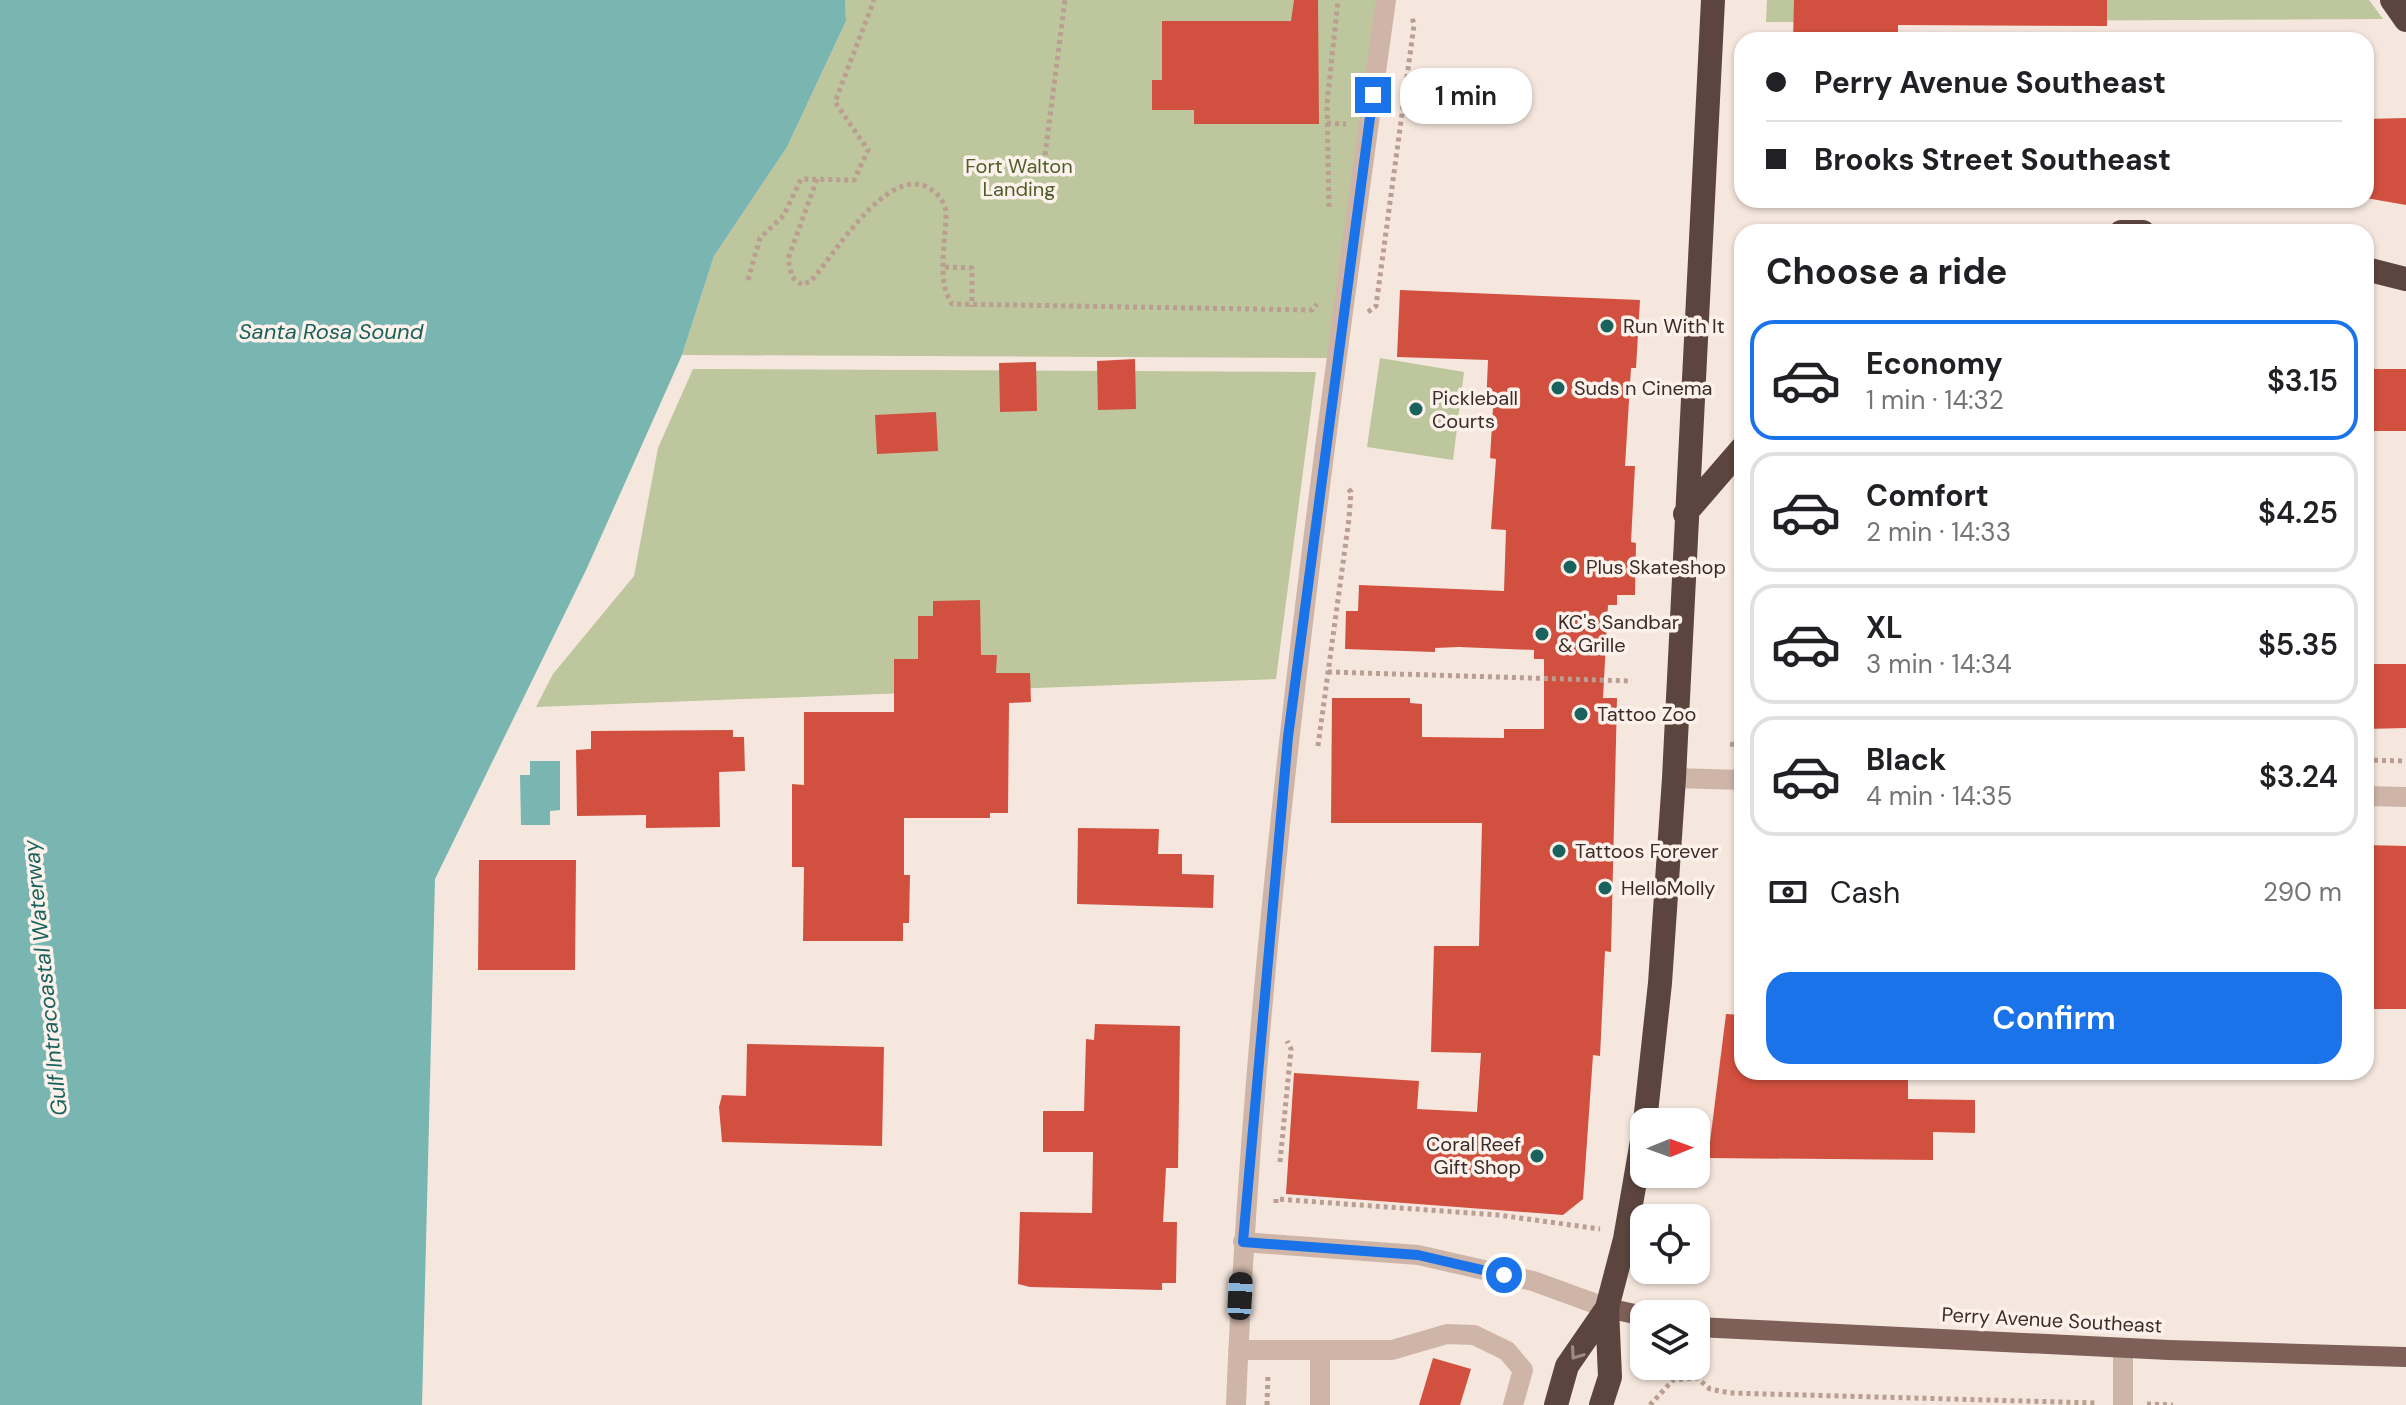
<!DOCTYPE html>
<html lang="en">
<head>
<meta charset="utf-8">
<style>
	:root { --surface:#fff; --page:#f6f6f6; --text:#202124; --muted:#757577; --line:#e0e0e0; --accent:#1a73e8 }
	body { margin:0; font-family:"DM Sans",sans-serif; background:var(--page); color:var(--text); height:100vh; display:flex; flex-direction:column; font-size:30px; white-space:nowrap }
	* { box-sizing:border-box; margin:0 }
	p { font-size:26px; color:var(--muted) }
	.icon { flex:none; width:44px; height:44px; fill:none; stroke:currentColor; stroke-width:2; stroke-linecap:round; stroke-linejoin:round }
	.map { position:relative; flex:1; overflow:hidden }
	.drawer { position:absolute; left:1734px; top:224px; width:640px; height:856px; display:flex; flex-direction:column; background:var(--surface); border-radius:24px; box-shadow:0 2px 6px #0004 }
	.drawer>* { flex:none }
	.banner { position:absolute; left:1734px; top:32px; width:640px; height:176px; border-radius:24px; box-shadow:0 2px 6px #0004; display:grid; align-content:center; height:176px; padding:0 32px; background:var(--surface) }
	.needle { width:52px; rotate:89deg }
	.controls { position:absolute; left:1630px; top:1108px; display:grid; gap:16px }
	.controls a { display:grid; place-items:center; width:80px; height:80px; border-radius:16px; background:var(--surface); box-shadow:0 2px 6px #0004; font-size:40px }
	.end { position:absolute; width:36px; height:36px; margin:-18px; border:10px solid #1a73e8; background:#fff; box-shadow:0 0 0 4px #fff }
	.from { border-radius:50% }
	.bubble { position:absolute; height:56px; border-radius:24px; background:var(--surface); box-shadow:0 2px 6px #0004; font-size:26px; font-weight:600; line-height:56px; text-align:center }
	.car { position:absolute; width:24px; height:48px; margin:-24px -12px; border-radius:10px; box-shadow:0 0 6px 2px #0007; background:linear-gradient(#222 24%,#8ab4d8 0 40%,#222 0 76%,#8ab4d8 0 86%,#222 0) }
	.banner b { display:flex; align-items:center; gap:28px; height:76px; font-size:30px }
	.banner b+b { border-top:2px solid var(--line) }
	.banner i { width:20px; height:20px; background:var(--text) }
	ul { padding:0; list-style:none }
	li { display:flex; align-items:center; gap:24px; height:120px; margin:0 16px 12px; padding:0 16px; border:4px solid var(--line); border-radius:24px }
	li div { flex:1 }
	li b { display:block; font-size:30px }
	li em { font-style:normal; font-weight:600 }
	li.current { border-color:var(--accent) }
	li>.icon { width:72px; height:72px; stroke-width:1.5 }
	h2 { padding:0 32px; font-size:36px; line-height:96px }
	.pay { display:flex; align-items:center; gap:20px; height:88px; padding:0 32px; font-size:30px }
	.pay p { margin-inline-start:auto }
	.cta { display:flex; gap:16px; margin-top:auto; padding:16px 32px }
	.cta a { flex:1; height:92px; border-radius:24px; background:var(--accent); color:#fff; font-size:32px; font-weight:600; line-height:92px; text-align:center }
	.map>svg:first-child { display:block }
	.green { fill:#bdc69c }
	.water { fill:#79b5b1 }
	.building { fill:#d2503f }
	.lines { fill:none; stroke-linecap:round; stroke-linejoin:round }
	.path { stroke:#bb9e92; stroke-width:5; stroke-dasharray:4 4; stroke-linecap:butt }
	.minor { stroke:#cfb5a8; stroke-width:20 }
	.major { stroke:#7e6058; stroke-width:20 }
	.highway { stroke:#5d453f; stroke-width:24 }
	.oneway { stroke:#9d8a84 }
	.route { stroke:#1a73e8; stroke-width:10 }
	.poi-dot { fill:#19625d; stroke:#fcf2eb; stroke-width:3 }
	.labels { text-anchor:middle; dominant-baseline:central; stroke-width:7; stroke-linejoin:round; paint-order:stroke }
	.park-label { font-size:20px; fill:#505c2a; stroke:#fcf2eb }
	.poi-label { font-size:20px; fill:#3b2c29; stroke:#fcf2eb; text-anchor:start }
	.street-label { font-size:20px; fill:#3b2c29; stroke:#fcf2eb }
	.water-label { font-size:22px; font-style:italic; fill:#19625d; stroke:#fcf2eb }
</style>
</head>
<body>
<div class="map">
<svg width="2406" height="1405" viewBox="0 0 2406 1405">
	<rect width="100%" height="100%" fill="#f5e7de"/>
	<!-- green -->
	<path class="green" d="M845,0H1386L1337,358L682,355L714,256L787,147L846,21Z
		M1767,0H2369L2383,19L1766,22Z
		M1380,358L1464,372L1453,460L1367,447Z
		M693,369L1316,372L1276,679L536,707L553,674L634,576L658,448Z"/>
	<!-- water -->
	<path class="water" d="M0,0H845L846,21L787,147L714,256L682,355L587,568L435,879L422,1405H0Z
		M530,761H560V810L550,811V825H521L520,775H530Z"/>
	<!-- building -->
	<path class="building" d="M1294,0H1318L1319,124H1194V110H1152V80H1162V21H1291Z
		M1794,0H2107V26L1898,25V40H1793Z
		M2406,118V205L2366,198V119Z
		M1400,290L1640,300L1636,368H1631L1625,466H1635L1631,542L1636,543L1635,595H1617V605H1608L1603,698H1617L1611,952L1605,951L1600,1056L1593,1055L1583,1199L1563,1215L1286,1194L1294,1073L1419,1081L1417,1109L1477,1112L1481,1053L1431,1052L1434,946H1479L1482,823H1331L1332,698H1410V703L1422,704V737L1504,738V729H1544V659H1534V650L1459,647L1435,648V652L1345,649L1346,611H1358L1359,585L1504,591L1506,530L1491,529L1496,459L1490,458L1493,408H1486L1488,360L1397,357Z
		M1135,359L1136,409L1098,410L1097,361Z
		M1036,362L1037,411L1000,412L999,363Z
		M2366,369H2406V431H2366Z
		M936,412L938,451L877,454L875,415Z
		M980,600L981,655H997L996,673H1030L1031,702L1009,703L1008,813H990V818H904V875H910L909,923H903V941H803L804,867H792V784L804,785V712H894V659H918V616H933V601Z
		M2366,664H2406V728L2366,729Z
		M733,730V737H744L745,771L719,772L720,827L646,828V815L577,816L576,750L591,749V731Z
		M1078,828L1159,829L1158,854H1182V874L1214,875L1213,908L1077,904Z
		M2366,845L2406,846V1009H2366Z
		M479,860H576L575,970H478Z
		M1726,1014L1742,1015V1072H1908V1099L1975,1100V1133L1933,1132V1160L1708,1158Z
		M1095,1024L1180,1026L1178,1168H1166L1163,1222H1177L1176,1283H1162V1290L1030,1287L1018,1284L1020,1212L1092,1213L1093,1152H1043V1111H1084L1086,1039L1094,1040Z
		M747,1044L884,1047L882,1146L722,1142L719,1107L722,1095L746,1096Z
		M1433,1358L1471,1369L1460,1405H1419Z"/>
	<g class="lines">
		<!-- path -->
		<path class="path" d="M1327,123L1346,124
			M1044,163L1065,0
			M817,179L788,259L792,277L802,285L811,281C834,255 888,164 929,188C938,193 946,204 946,213C946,240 936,282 952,304L1312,310L1317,304
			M1329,207L1327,104L1338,0
			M945,267L972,268V307
			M748,280L760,238L784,215L801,179L854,180L868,150L835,102L874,0
			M1368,312L1376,306L1414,25L1412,17
			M1328,672L1632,681
			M1730,744L1742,746
			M1318,746L1349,519L1351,492L1347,487
			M2366,760L2406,761
			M1280,1162L1291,1049L1287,1041
			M1276,1203V1199L1498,1215L1600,1229
			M2147,1404L2173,1405
			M1267,1405L1268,1373
			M1650,1405L1673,1380L1697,1378L1710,1389L1730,1393L2097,1403"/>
		<!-- minor -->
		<path class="minor" d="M1674,778L1742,780
			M2366,796L2406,797
			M1243,1242L1418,1255L1533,1281L1607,1308
			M1238,1350H1392L1447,1334L1474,1335L1507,1351L1523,1370L1513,1405
			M1236,1405C1255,934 1321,467 1386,0
			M1320,1405V1350
			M2123,1405V1348"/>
		<!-- major -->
		<path class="major" d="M1607,1308L1644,1316
			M1696,1327L2169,1350L2406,1357"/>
		<!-- highway -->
		<path class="highway" d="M2392,0L2406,20
			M2121,232H2143
			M2366,269L2406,279
			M1685,514L1742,448
			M1645,1122L1660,983L1674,778L1713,0
			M1556,1405L1567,1366L1607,1308
			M1601,1405L1610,1377L1607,1308L1625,1239L1644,1129"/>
	</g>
	<!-- one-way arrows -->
	<defs><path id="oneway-chevron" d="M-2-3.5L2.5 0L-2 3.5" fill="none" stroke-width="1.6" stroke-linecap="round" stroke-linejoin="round" transform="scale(2)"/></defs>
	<use class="oneway" href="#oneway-chevron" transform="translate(1576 1354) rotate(125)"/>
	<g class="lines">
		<!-- route -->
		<path class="route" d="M1373,95L1288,737L1243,1242L1418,1255L1504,1275"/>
	</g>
	<!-- markers -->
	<g class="poi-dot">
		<circle cx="1607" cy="326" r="8"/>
		<circle cx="1558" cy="388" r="8"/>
		<circle cx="1416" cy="409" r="8"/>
		<circle cx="1570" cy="567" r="8"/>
		<circle cx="1542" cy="634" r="8"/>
		<circle cx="1581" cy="714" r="8"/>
		<circle cx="1559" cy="851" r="8"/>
		<circle cx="1605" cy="888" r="8"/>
		<circle cx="1537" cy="1156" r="8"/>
	</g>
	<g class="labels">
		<!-- park labels -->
		<g class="park-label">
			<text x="1019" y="166">Fort Walton<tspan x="1019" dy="23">Landing</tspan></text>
		</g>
		<!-- poi labels -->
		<g class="poi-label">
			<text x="1623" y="326">Run With It</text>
			<text x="1574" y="388">Suds n Cinema</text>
			<text x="1432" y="398">Pickleball<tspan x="1432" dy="23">Courts</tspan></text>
			<text x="1586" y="567">Plus Skateshop</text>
			<text x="1558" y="622">KC's Sandbar<tspan x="1558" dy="23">&amp; Grille</tspan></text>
			<text x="1597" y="714">Tattoo Zoo</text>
			<text x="1575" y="851">Tattoos Forever</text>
			<text x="1621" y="888">HelloMolly</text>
			<text x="1521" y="1144" text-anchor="end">Coral Reef<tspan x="1521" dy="23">Gift Shop</tspan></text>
		</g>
		<!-- street labels -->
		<g class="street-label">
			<text transform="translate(2052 1320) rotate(3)">Perry Avenue Southeast</text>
		</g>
		<!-- water labels -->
		<g class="water-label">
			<text x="331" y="331">Santa Rosa Sound</text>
			<text transform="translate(45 978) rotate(-96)">Gulf Intracoastal Waterway</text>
		</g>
	</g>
</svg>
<div class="controls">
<a><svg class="needle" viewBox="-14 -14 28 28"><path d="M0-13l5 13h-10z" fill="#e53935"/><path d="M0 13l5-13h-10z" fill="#757577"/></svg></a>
<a><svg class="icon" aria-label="locate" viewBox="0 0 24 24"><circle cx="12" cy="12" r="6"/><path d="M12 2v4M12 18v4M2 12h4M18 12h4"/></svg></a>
<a><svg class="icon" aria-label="layers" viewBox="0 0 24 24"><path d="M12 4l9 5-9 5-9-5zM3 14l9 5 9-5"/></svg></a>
</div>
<i class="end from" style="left:1504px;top:1275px"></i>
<i class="end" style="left:1373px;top:95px"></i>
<div class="bubble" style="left:1400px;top:68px;width:132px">1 min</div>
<i class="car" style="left:1240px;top:1296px;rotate:3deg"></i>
<div class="banner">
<b><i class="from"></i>Perry Avenue Southeast</b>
<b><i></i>Brooks Street Southeast</b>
</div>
<section class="drawer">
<h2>Choose a ride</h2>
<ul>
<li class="current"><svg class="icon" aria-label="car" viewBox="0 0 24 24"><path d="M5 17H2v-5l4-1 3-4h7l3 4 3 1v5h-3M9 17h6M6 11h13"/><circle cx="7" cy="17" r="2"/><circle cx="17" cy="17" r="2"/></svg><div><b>Economy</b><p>1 min · 14:32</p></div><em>$3.15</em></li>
<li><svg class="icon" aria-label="car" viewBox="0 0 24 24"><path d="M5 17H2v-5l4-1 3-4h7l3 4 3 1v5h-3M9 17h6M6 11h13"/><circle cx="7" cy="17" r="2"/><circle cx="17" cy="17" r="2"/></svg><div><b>Comfort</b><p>2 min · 14:33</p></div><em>$4.25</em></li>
<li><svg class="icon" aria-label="car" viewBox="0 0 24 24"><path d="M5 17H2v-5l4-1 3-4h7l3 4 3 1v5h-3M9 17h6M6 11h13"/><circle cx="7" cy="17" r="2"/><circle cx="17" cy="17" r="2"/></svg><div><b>XL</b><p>3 min · 14:34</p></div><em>$5.35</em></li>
<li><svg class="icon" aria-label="car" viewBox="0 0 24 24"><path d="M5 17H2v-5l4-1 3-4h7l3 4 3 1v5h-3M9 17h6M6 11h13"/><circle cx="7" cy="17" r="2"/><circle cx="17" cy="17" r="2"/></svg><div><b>Black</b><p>4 min · 14:35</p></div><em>$3.24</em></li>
</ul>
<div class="pay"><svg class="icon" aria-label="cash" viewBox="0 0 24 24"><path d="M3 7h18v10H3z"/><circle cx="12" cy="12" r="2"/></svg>Cash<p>290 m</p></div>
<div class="cta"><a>Confirm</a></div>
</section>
</div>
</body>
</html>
